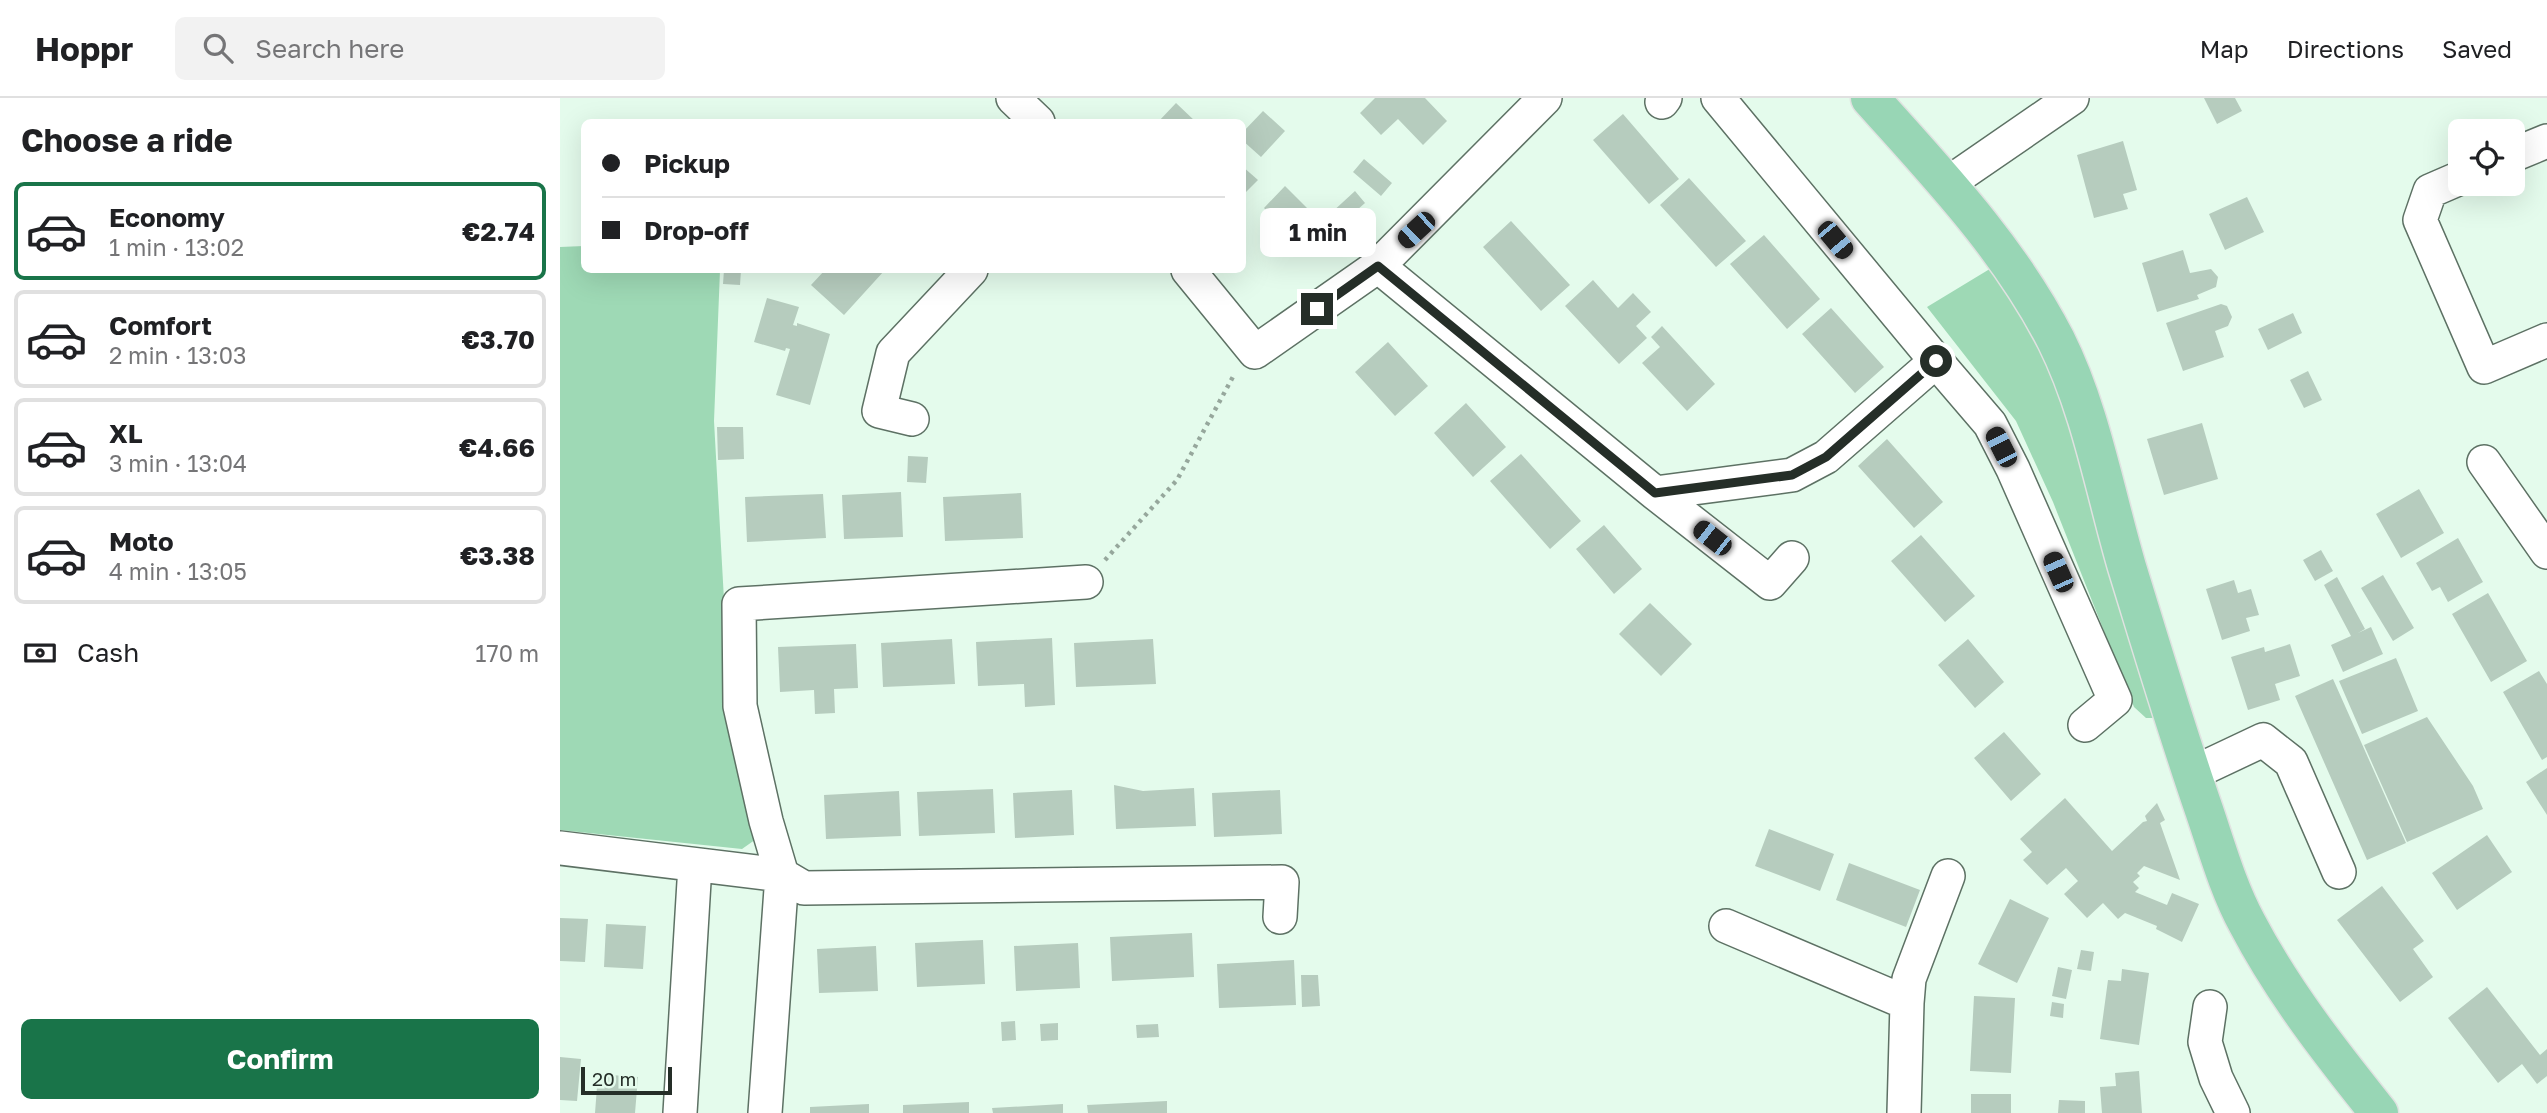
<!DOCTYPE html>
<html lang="en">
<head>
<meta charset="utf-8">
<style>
	:root { --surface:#fff; --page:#f2f2f2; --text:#202124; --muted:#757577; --line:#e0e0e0; --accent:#197449 }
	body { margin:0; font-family:"Golos Text",sans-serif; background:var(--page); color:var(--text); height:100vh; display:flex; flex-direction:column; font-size:26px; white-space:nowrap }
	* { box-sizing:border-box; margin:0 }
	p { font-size:23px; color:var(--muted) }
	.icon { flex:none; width:38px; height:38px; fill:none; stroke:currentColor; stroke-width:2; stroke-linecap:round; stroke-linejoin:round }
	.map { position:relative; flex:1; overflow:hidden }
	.drawer { display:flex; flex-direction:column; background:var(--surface); width:560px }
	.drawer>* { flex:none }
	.guide { position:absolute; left:21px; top:21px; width:665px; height:154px; border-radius:10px; box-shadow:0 7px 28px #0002; display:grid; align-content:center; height:154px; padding:0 21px; background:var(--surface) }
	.fabs { position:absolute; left:1888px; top:21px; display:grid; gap:14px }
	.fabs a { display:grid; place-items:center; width:77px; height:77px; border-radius:10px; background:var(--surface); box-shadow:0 7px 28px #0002; font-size:35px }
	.scale { position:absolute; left:21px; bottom:18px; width:91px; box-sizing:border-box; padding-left:7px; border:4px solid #252e28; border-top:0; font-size:19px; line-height:24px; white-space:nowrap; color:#252e28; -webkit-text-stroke:5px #e4fbec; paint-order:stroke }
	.end { position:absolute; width:32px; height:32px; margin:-16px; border:9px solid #252e28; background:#fff; box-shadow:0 0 0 4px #fff }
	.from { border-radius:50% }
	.bubble { position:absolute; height:49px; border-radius:10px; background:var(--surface); box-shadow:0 7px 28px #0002; font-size:23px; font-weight:700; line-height:49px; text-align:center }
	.car { position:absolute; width:21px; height:42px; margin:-21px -10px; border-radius:9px; box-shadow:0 0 5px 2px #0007; background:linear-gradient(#222 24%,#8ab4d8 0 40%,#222 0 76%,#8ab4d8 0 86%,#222 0) }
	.guide b { display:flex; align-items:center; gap:24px; height:66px; font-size:26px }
	.guide b+b { border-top:2px solid var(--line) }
	.guide i { width:18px; height:18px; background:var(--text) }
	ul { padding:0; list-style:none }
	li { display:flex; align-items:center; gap:21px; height:98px; margin:0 14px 10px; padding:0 7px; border:4px solid var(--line); border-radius:10px }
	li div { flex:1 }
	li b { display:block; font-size:26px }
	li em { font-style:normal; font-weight:700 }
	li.selected { border-color:var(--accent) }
	li>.icon { width:63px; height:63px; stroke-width:1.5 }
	h2 { padding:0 21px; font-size:32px; line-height:84px }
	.pay { display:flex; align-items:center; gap:18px; height:77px; padding:0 21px; font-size:26px }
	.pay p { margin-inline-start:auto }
	.primary-button { display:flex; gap:14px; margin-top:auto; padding:14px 21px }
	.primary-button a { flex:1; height:80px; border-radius:10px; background:var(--accent); color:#fff; font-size:28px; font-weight:700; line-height:80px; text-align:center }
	header { display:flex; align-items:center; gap:42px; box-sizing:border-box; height:98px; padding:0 35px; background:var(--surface); border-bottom:2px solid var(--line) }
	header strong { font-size:33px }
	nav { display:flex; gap:38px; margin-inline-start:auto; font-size:24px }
	.search { width:490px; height:63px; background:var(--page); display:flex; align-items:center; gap:18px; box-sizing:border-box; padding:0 24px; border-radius:10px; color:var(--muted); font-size:26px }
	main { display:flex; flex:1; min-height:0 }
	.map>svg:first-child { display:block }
	.green { fill:#9ed9b5 }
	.building { fill:#b6ccbe }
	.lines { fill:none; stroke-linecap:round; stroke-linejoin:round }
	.minor-casing { stroke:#5d7164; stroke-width:36 }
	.major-casing { stroke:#e0e2e1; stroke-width:41 }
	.path { stroke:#96a79c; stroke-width:4.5; stroke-dasharray:3.5 5; stroke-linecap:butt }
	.minor { stroke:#fff; stroke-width:33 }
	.major { stroke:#98d6b5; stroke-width:38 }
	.route { stroke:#252e28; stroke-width:9 }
</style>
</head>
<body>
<header>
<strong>Hoppr</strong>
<div class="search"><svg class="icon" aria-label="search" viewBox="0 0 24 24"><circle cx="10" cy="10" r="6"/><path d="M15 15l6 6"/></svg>Search here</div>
<nav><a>Map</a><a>Directions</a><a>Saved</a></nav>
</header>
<main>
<section class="drawer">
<h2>Choose a ride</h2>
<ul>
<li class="selected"><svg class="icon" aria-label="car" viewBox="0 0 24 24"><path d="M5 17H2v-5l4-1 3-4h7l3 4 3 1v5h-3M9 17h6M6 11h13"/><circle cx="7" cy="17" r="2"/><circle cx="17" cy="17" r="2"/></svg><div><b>Economy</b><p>1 min · 13:02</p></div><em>€2.74</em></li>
<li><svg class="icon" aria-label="car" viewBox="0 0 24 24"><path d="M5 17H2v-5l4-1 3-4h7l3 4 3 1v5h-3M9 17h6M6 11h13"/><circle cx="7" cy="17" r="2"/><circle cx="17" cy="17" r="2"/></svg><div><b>Comfort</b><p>2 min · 13:03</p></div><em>€3.70</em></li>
<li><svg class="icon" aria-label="car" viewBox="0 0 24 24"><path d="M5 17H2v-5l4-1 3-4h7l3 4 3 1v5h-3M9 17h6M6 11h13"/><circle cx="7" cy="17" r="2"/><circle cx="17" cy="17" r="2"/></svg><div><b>XL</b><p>3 min · 13:04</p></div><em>€4.66</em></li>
<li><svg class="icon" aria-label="car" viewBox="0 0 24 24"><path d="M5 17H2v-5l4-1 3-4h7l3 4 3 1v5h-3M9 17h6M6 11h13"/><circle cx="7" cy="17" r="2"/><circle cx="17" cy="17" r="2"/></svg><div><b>Moto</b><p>4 min · 13:05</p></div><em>€3.38</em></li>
</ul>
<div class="pay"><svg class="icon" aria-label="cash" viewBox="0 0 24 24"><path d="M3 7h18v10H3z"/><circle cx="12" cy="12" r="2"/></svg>Cash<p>170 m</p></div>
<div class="primary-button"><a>Confirm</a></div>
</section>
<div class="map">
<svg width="1987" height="1015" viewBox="0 0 1987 1015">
	<rect width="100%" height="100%" fill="#e4fbec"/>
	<!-- green -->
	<path class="green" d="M24,148V172H160L154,323L170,609L199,739L182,751L0,732V149Z
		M1433,169L1475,240L1503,306L1593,620H1586L1574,609L1493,404L1456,323L1367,209Z"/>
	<!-- building -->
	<path class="building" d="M815,0H865L887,23L863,47L838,21L821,37L800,15Z
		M1644,0H1675L1682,13L1657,26Z
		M616,5L636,24H598Z
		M703,13L725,33L701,59L682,42V35Z
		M1063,16L1119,81L1089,106L1033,42Z
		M1563,43L1577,92L1563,96L1568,111L1534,120L1517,57Z
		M804,61L832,85L821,98L793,74Z
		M682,68L698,82L682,98Z
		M1129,80L1186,143L1156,169L1100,107Z
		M725,88L767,130L746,152L704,110Z
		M795,93L805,105L780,127L770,116Z
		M1687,99L1704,134L1665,152L1649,116Z
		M951,123L1010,187L981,213L923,149Z
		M1204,137L1260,201L1227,231L1170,166Z
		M1623,152L1630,175L1651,171L1658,179L1656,189L1637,197L1639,201L1597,214L1582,165Z
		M164,172H181L180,187L163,186Z
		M265,172H322L324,173L284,217L251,187Z
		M1033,182L1058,210L1073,195L1091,214L1076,228L1087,240L1059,266L1005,208Z
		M207,200L239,209L233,227L237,228V225L270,236L250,307L216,297L230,251L226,250L225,253L194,244Z
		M1661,206L1667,208L1672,219L1668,228L1655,233L1664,259L1623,273L1606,225Z
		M1271,210L1324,269L1295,295L1242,236Z
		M1733,215L1742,235L1708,252L1698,231Z
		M1102,228L1155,286L1127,313L1082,265L1100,249L1091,239Z
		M828,244L868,288L835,318L795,274Z
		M1748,273L1762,302L1744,310L1730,282Z
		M906,305L946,349L913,379L874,335Z
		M1642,325L1658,381L1604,397L1587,341Z
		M157,329H183L184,361L158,362Z
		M1327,341L1383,404L1354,430L1298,368Z
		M961,356L1021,423L990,451L930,383Z
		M348,358L368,359L366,385L347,384Z
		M1859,391L1884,435L1841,460L1816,416Z
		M341,394L343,439L284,441L282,397Z
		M461,395L463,440L385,443L383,399Z
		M263,396L266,440L187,444L185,399Z
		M1044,427L1082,471L1054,496L1016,451Z
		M1361,437L1415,498L1385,524L1331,463Z
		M1898,440L1923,484L1888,504L1880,489L1872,493L1856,465Z
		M1761,452L1773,473L1755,483L1743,462Z
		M1823,477L1854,530L1833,543L1801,490Z
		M1777,479L1805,531L1798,535L1811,529L1823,556L1783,574L1771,547L1791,538L1764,487Z
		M1674,482L1678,495L1691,491L1699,517L1686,520L1690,533L1662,542L1646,491Z
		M1928,495L1967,563L1931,584L1892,516Z
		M1090,505L1132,546L1101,578L1059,536Z
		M492,540L495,607L465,609L464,586L418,588L416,544Z
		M392,541L395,586L323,589L321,545Z
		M593,541L596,586L516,589L514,545Z
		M1408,541L1444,584L1415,610L1378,567Z
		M296,546L298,590L274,591L275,615L255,616L254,592L220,594L218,549Z
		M1730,546L1740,578L1715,586L1720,602L1688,612L1671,559L1704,549L1705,554Z
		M1836,560L1858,613L1802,636L1779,583Z
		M1979,573L1987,586V659L1982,662L1943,594Z
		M1773,581L1846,745L1807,762L1735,598Z
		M1867,619L1913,688L1923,711L1847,744L1804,647Z
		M1444,634L1481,676L1451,703L1414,660Z
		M1987,670V717L1966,684Z
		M554,687L583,693L634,690L636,728L556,731Z
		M433,691L435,735L359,738L357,694Z
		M512,692L514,737L455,740L453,695Z
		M720,692L722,736L654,739L652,695Z
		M339,693L341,738L266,741L264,697Z
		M1505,700L1552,753L1583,724L1587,723L1585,718L1597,705L1605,722L1600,725L1620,782L1584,768L1577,775L1580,778L1573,784L1579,790L1575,794L1607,807L1612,795L1639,806L1622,844L1596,831L1597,828L1565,815L1558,821L1543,805L1527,820L1504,796L1518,783L1506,770L1487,787L1463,762L1472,754L1460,741Z
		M1209,731L1274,756L1260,793L1195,768Z
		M1927,737L1952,774L1897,812L1872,775Z
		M1289,765L1360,792L1346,829L1276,802Z
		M1822,788L1864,843L1853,851L1873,879L1840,904L1777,822Z
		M1450,801L1489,820L1457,885L1418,866Z
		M0,820L28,821L25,864L0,863Z
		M46,826L86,828L83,871L44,869Z
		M632,835L634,879L552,883L550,839Z
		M423,842L425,886L357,889L355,845Z
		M518,845L520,890L456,893L454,848Z
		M316,848L318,893L259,895L257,851Z
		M1521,852L1534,854L1531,873L1517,871Z
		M734,862L736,907L659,910L657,866Z
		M1498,869L1512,872L1506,901L1492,898Z
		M1562,871L1589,875L1579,947L1540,941L1548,882L1561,883Z
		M741,877H758L760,908L742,909Z
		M1927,889L1980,957L1987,951V978L1977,986L1962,966L1938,985L1888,920Z
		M1414,898L1455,900L1451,975L1410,973Z
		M1492,904L1504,906L1503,920L1490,918Z
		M455,923L456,942L442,943L441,924Z
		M498,925V942L481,943L480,926Z
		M598,926L599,939L577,940L576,927Z
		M0,959L21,961L17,1003L0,1002Z
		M1579,973L1582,1015H1542L1540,989L1556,988L1555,975Z
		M38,976L78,979L75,1015H35Z
		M1411,996H1451V1015H1411Z
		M1499,1002L1525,1003V1015H1498Z
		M607,1003V1015H528L527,1007Z
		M409,1004V1015H343V1007Z
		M309,1006V1015H250V1009Z
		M503,1006V1015H433L432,1010Z"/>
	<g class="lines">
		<defs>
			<path id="minor" d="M453,0L478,24
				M1102,4L1105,0
				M1953,57L1987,43
				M1900,80L1870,93L1860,122L1924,269L1987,242
				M1387,86L1512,0
				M818,168L1095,395L1210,485L1232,460
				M628,172L695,254L818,168L985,0
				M1376,263L1430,326L1453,371L1555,602L1525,627
				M352,321L319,313L333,255L411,172
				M1924,364L1987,454
				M1095,395L1232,377L1266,359L1376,263L1158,0
				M1631,676L1703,642L1731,664L1779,774
				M0,750L222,777L244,790L722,784L720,819
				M1166,828L1347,905L1344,1015
				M1347,905L1349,881L1388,778
				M1650,909L1645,944L1656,980L1673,1015
				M120,1015L135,767
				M205,1015L222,777L206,723L180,608L179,506L526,484"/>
			<path id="major" d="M1310,0C1378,76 1449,150 1496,242C1531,312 1545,394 1567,469C1592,550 1616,631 1644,712C1657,750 1668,790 1687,825C1723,894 1771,955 1819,1015"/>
		</defs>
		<!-- minor casing -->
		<use href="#minor" class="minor-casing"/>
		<!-- major casing -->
		<use href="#major" class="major-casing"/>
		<!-- path -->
		<path class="path" d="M545,462L617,382L675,275"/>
		<!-- minor -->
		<use href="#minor" class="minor"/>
		<!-- major -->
		<use href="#major" class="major"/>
	</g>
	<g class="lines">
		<!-- route -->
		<path class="route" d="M757,211L818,168L1095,395L1232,377L1266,359L1376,263"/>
	</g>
</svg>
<div class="fabs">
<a><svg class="icon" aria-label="locate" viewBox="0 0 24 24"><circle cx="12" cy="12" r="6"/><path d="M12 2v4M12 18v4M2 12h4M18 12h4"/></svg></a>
</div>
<div class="scale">20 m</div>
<i class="end from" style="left:1376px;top:263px"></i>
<i class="end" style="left:757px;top:211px"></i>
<div class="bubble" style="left:700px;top:110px;width:116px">1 min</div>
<i class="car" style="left:856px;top:132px;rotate:227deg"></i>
<i class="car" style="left:1275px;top:142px;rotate:140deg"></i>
<i class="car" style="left:1441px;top:349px;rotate:333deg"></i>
<i class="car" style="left:1152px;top:440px;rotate:308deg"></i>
<i class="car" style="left:1498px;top:474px;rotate:336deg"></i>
<div class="guide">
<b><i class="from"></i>Pickup</b>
<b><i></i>Drop-off</b>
</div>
</div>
</main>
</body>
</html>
